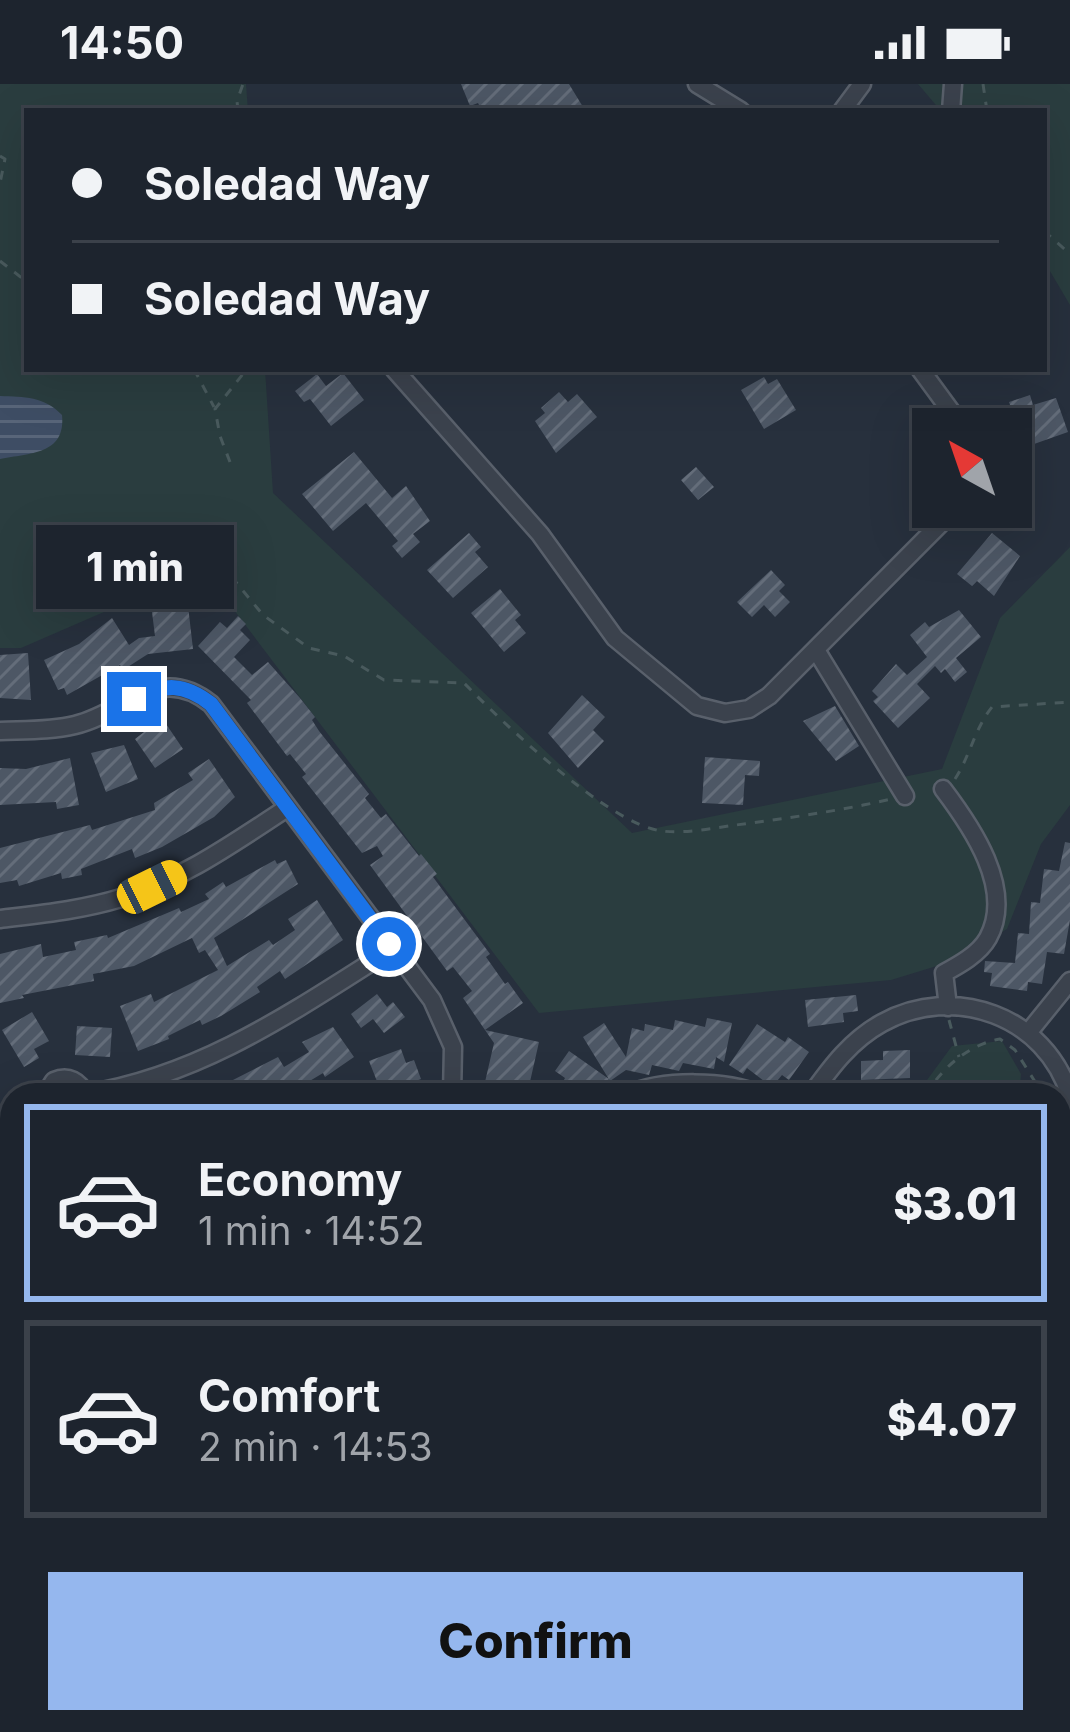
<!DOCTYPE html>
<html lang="en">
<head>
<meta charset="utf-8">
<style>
	:root { --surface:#1d242e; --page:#2a303a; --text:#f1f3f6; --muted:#a0a4aa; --line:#3b414a; --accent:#95b7ee }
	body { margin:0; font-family:Inter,sans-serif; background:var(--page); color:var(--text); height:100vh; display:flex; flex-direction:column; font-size:45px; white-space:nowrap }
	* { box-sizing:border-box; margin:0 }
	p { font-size:39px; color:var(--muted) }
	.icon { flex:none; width:66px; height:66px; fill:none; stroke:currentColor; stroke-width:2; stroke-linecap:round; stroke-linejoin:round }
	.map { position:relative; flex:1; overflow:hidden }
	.side { position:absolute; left:0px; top:999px; width:1071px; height:651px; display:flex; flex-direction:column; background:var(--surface); border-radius:36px 36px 0 0; box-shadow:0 12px 48px #0002,0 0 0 3px var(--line) }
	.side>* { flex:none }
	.top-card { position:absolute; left:24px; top:24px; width:1023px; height:264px; border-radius:0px; box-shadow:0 12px 48px #0002,0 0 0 3px var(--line); display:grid; align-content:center; height:264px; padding:0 48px; background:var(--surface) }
	.needle { width:78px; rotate:320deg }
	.controls { position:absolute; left:912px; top:324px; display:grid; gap:24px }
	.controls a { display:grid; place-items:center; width:120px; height:120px; border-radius:0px; background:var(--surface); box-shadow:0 12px 48px #0002,0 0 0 3px var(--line); font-size:60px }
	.end { position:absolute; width:54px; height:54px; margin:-27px; border:15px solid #1a73e8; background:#fff; box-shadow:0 0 0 6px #fff }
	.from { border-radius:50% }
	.bubble { position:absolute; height:84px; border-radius:0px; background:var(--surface); box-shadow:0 12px 48px #0002,0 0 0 3px var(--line); font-size:39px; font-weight:800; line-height:84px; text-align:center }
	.car { position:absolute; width:36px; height:72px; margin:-36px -18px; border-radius:15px; box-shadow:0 0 9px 3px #0007; background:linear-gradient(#f5c518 24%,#345 0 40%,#f5c518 0 76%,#345 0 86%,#f5c518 0) }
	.top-card b { display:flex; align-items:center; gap:42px; height:114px; font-size:45px }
	.top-card b+b { border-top:3px solid var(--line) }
	.top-card i { width:30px; height:30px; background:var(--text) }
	ul { padding:21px 0 0; list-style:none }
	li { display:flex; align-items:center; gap:36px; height:198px; margin:0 24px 18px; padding:0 24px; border:6px solid var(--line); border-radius:0px }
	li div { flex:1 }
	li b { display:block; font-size:45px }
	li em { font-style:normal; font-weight:800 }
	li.on { border-color:var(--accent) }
	li>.icon { width:108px; height:108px; stroke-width:1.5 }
	.action { display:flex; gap:24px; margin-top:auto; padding:24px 48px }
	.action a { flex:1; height:138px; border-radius:0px; background:var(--accent); color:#111; font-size:48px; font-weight:800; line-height:138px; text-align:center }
	.status { display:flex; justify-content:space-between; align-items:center; height:84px; padding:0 60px; background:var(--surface); direction:ltr }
	.status svg { height:33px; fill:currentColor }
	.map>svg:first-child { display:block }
	.green { fill:#2a3d3f }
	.water { fill:url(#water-rules) }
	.building { fill:url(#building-hatch) }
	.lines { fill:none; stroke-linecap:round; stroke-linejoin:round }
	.minor-casing { stroke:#59606b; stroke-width:21 }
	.path { stroke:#495a5d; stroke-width:3; stroke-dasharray:9 9; stroke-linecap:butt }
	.minor { stroke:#3b424d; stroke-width:16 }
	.route { stroke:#1a73e8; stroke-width:15 }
</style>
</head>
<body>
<div class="status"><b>14:50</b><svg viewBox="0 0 49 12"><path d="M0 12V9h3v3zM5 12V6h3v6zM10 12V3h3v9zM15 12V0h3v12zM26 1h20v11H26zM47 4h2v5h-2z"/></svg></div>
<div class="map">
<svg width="1070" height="1648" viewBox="0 0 1070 1648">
	<defs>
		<pattern id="water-rules" width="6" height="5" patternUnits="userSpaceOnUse" patternTransform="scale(3)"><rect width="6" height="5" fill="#3e4d64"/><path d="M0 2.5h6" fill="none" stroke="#586579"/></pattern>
		<pattern id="building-hatch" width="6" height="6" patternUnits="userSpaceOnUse" patternTransform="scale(3)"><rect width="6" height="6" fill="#4d5765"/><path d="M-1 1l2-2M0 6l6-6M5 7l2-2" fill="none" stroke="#646d7a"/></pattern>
	</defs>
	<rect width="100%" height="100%" fill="#27303d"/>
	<!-- green -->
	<path class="green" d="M0,0H246L248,27H27V285H265L273,409L632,749L942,685L1000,534L1070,463V721L1041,760L1007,845L953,877L891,896L539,929L203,485L21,564H0Z
		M918,0H1070V221L1044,177V27H941Z
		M1002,957L1021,990L1019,1011H916L952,962Z
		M135,1638H263C232,1648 163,1648 135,1638Z
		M409,1638H600L590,1648H423Z"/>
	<!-- water -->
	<path class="water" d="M0,312C24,313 44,312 62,331C66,371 29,369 0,375Z"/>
	<!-- building -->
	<path class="building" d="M461,0H569L583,23L573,27H482L478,19L470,22Z
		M343,289L364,316L331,342L310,315L304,318L295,307L317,290L326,302Z
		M764,293L768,300L777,295L796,326L764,345L741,306Z
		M559,308L568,318L577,310L597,333L556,369L535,337L545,329L541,324Z
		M1030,311L1033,321L1056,314L1068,348L1020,365L1014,349L1019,347L1009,318Z
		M354,368L392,414L406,402L430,437L413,450L420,458L402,474L392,462L398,457L366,419L333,447L302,410Z
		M696,383L714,403L698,416L681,396Z
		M469,449L481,463L475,468L488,483L453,514L427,486Z
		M992,449L1020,472L994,512L977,497L972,502L957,490Z
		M771,486L785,501L779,507L790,518L775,533L764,521L752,533L737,518Z
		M500,505L521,531L515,536L526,549L504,568L471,529Z
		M187,513L193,565L148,570L123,586L120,581L67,611L64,604L58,606L44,576L79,560L112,534L129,561L139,554L155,552L152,528L168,526L167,515Z
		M959,526L981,553L956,574L967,588L955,598L945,585L941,589L935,582L917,600L930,614L898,644L873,617L878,613L872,607L896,580L907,591L927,573L910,551L925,538L929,543Z
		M238,532L246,540L240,546L250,556L234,573L252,591L268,578L300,614L315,633L312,636L319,647L369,710L365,714L381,734L386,730L419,772L421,770L437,790L433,793L490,870L486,873L505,900L508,898L523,919L485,946L463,914L472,907L453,883L447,887L370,781L383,772L377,762L362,769L302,693L306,690L290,670L287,672L247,619L251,616L198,562L220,538L227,544Z
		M28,569L31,616L0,614V571Z
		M582,611L605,633L593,646L604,657L578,684L548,649Z
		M835,622L859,662L836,677L803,637Z
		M162,634L183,665L155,684L135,655Z
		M124,661L138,695L106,708L91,669Z
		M705,673L760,677L759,692L745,691L743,721L702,719Z
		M70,674L79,721L57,725L56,718L0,721V684L26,685Z
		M209,675L235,713L214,733L162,763L135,774L132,765L81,785L82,791L62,795L61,789L19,802L17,796L0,799V764L90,741L92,746L155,726L154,719L193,696L188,689Z
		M1065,758L1070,759V836L1064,870L1047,868L1042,900L1028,898L1027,907L990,902L992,889L984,888L985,877L1015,879L1018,849L1029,850L1031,818L1040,819L1044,785L1059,787Z
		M275,776L277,780L286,776L298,800L214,854L227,882L269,856L273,861L295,846L288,835L317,816L343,856L285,895L280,887L257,903L260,908L221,932L202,941L200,936L168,952L169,955L138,967L120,922L151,910L154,918L218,886L205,866L199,869L192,854L134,882L93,890L94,897L22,911L24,914L0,919V870L41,860L43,873L76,866L74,858L107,851L108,854L179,824L181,828L209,815L205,810L223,798L226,803Z
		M377,910L387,923L393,918L405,933L384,949L373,935L361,944L351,930Z
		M856,911L858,927L843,929L844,938L808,943L805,916Z
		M32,928L49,957L34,965L39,974L24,983L2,946Z
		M707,934L732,939L724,978L716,973L714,985L683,979L679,987L652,981L649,991L626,986L610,997L583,953L604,939L626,973L632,944L644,947L645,940L673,946L675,936L705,943Z
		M757,940L785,958L788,953L809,968L789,996L782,991L772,1003L747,984L743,990L729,981Z
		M77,942L112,944L110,973L75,971Z
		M333,943L354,973L325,993L323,989L293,1007L290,1002L275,1011H239L231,997L278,973L284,983L309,968L302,958Z
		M485,946L539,958L527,1011H482L494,959Z
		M401,965L406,979L414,976L421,995L382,1010L369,977Z
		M910,966V994L861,996V977L883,976V967Z
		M569,967L609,995L598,1011H556L565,994L555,987Z
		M0,1127L12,1143V1214L0,1196Z
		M0,1334L12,1349V1417L0,1391L7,1385L0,1370Z"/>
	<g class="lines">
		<defs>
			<path id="minor" d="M697,0L741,27
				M842,27L862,0
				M951,27L953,0
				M394,285L540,450L615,554L697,622L725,629L749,625L769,612L957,423
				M920,285L964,345
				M816,566L905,712
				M0,647C25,646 51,647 75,641C128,628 158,578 211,620L432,916L453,963L452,1011
				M943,705C971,742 1015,805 988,854C979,870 959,881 944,889L948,923
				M0,835C41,830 82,826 121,814C182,796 235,758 287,724
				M1028,949L1070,897
				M85,1010C201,992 294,927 392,865
				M45,1011L54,997C68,991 80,997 85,1011
				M628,1011C662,995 727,996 761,1011
				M811,1011C831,983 851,956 882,939C954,899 1046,932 1070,1012
				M1059,1150L1070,1120
				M0,1249L12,1267
				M0,1436L12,1430
				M0,1461L12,1455
				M1059,1530H1070
				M0,1566L12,1597
				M863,1638V1648
				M0,1646L27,1642"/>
		</defs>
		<!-- minor casing -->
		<use href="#minor" class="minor-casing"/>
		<!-- path -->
		<path class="path" d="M983,0L987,27
			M238,27L237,17L243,0
			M0,72L5,75L0,99
			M1044,147L1070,170
			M0,177L27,198
			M194,285L214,323
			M230,378L220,352L215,325L247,285
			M74,476L86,497L104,508L160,490L206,462L263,531L309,564L344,572L384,596L464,599C502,638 609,741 662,747C685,750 713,744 736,741C788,734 840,727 891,715
			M955,695C970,672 975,644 992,623L1070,618
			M949,936L959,973
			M926,1011C941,984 970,960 1000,955L1015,966L1039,1004
			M1013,1011L1039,1004L1050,1009"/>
		<!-- minor -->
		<use href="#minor" class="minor"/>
	</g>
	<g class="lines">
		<!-- route -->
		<path class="route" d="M134,615C164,599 184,599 211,620L389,860"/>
	</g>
</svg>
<div class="controls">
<a><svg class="needle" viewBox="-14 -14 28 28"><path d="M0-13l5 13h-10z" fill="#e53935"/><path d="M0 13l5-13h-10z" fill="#a0a4aa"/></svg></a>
</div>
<i class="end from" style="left:389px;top:860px"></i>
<i class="end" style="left:134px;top:615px"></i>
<div class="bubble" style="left:36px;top:441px;width:198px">1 min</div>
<i class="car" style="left:152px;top:803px;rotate:64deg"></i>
<div class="top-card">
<b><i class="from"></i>Soledad Way</b>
<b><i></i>Soledad Way</b>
</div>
<section class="side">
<ul>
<li class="on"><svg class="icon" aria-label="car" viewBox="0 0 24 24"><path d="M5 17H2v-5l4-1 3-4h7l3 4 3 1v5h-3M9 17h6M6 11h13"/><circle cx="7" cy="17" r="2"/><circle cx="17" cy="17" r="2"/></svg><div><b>Economy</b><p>1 min · 14:52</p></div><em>$3.01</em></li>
<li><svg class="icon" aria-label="car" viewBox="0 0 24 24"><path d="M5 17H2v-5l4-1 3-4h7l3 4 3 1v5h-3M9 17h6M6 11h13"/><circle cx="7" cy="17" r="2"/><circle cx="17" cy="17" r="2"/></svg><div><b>Comfort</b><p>2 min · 14:53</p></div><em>$4.07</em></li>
</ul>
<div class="action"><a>Confirm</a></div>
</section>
</div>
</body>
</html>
